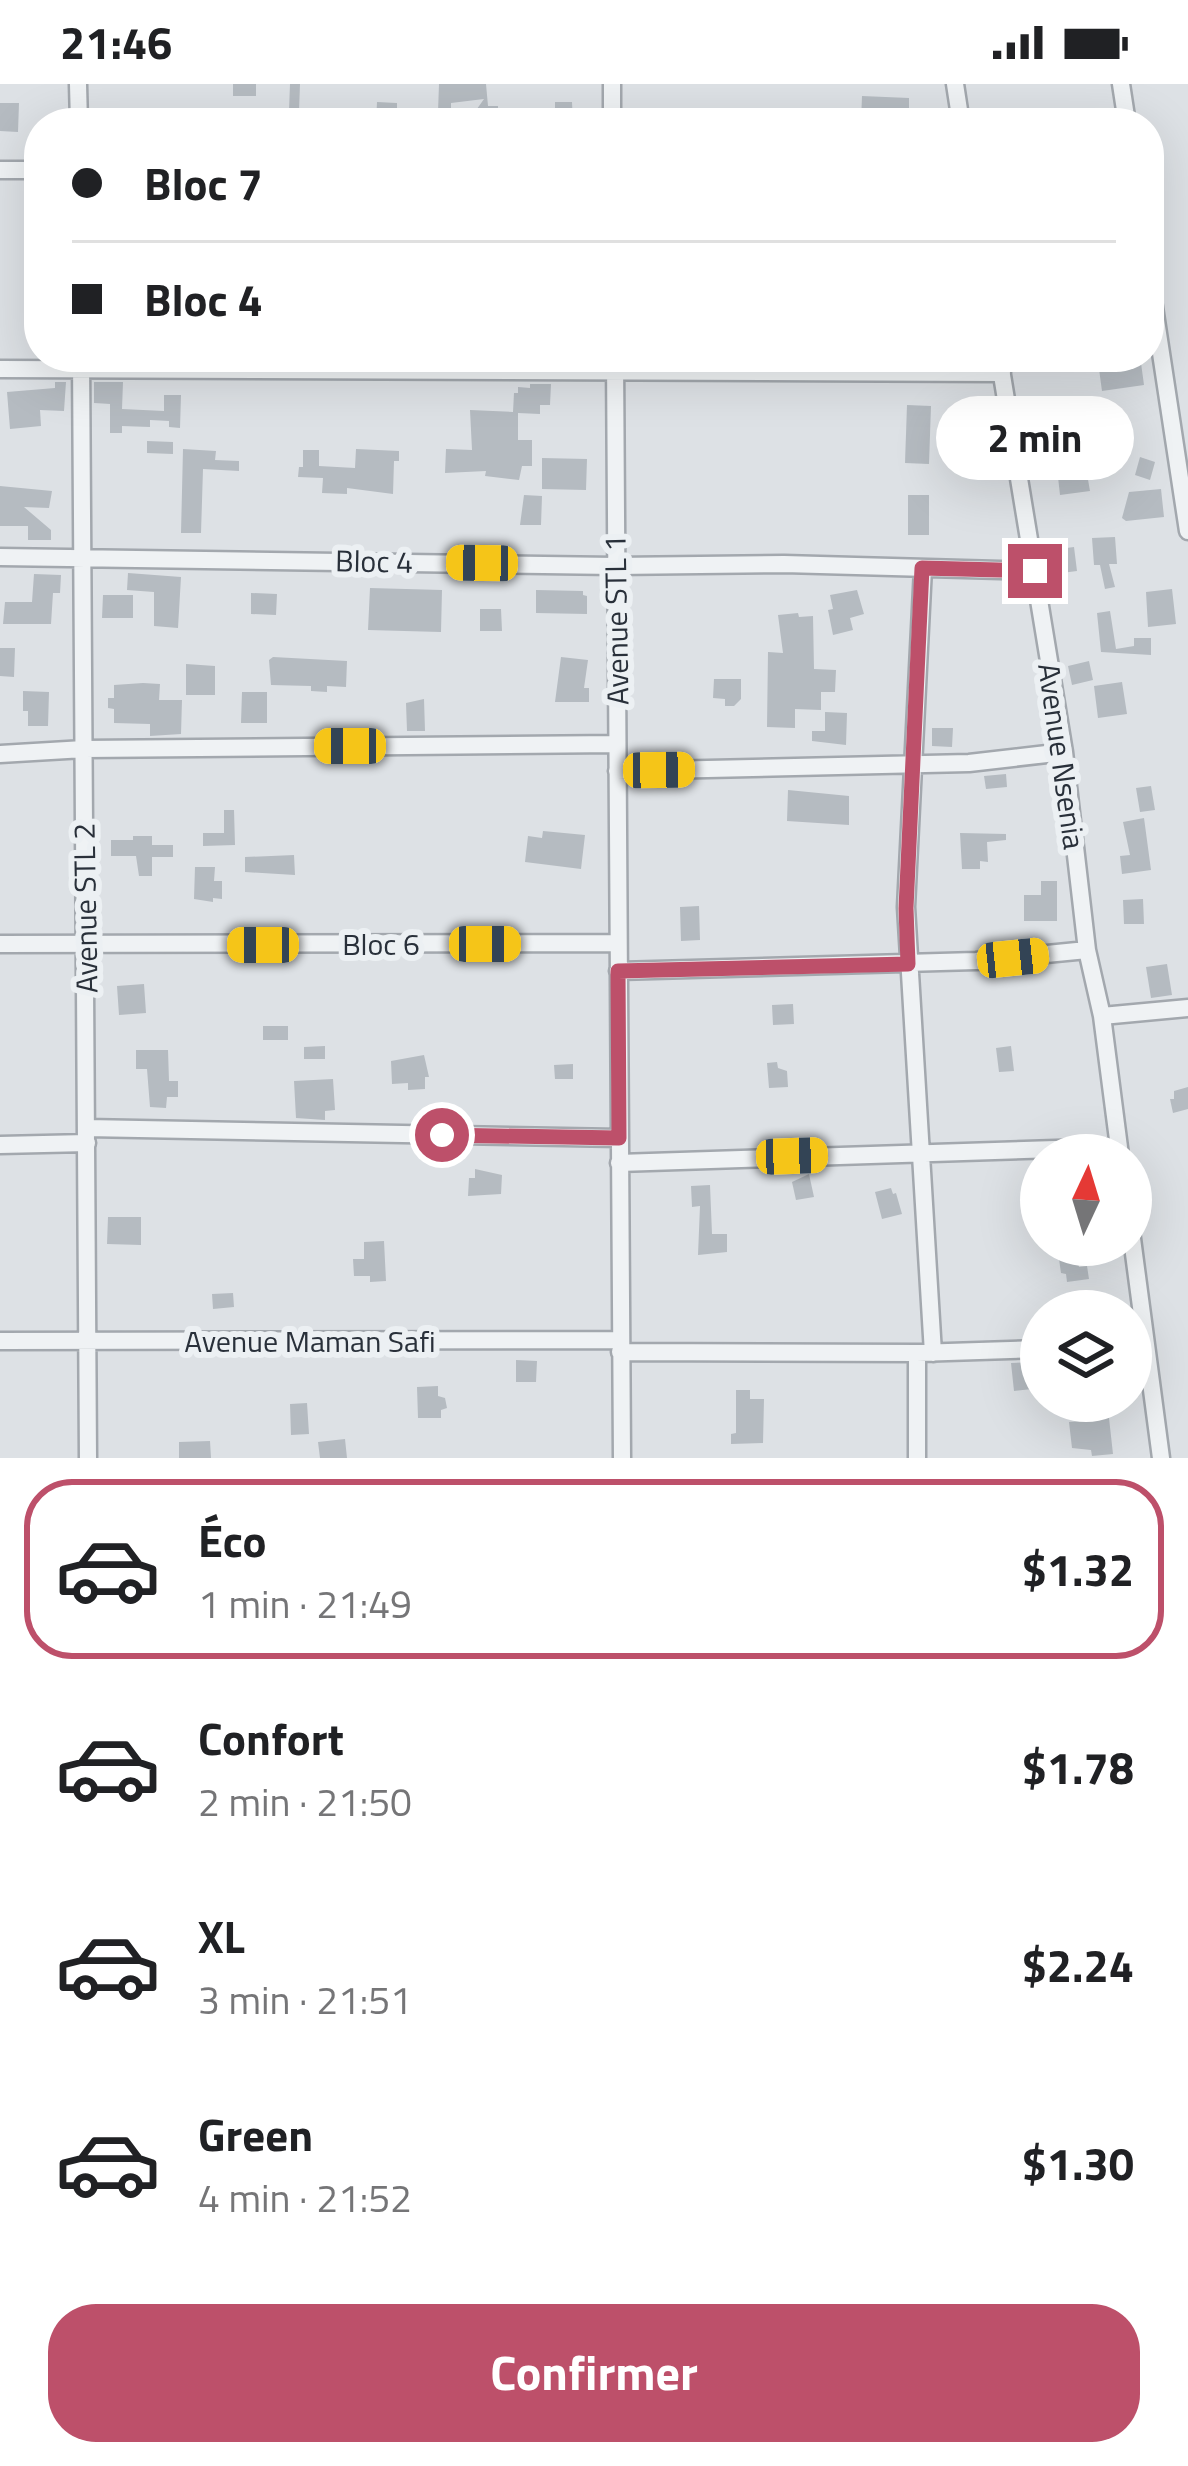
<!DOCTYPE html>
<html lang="fr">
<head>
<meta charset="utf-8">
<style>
	:root { --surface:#fff; --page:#f2f2f2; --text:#202124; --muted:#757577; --line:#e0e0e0; --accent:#bd506a }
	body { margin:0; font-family:"Titillium Web",sans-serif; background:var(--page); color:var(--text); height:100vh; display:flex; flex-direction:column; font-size:45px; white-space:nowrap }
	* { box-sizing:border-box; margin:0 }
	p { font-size:39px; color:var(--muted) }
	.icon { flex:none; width:66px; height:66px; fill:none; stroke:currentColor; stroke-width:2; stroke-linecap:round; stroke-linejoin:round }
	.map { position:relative; height:1374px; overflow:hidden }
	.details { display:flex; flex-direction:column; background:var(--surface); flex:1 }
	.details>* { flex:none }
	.top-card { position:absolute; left:24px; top:24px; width:1140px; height:264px; border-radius:48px; box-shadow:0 12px 48px #0002; display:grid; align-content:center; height:264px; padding:0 48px; background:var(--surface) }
	.needle { width:78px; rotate:4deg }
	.tools { position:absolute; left:1020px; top:1050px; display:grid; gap:24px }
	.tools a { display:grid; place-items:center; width:132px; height:132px; border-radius:50%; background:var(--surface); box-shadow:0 12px 48px #0002; font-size:60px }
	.end { position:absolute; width:54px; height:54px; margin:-27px; border:15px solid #bd506a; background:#fff; box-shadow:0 0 0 6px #fff }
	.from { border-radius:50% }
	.bubble { position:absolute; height:84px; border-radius:42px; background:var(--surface); box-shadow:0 12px 48px #0002; font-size:39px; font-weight:700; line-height:84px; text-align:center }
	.car { position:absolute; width:36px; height:72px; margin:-36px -18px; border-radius:15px; box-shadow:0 0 9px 3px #0007; background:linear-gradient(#f5c518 24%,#345 0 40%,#f5c518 0 76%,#345 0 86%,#f5c518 0) }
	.top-card b { display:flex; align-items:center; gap:42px; height:114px; font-size:45px }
	.top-card b+b { border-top:3px solid var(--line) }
	.top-card i { width:30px; height:30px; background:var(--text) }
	ul { padding:21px 0 0; list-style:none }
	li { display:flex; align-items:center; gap:36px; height:180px; margin:0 24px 18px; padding:0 24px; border:6px solid transparent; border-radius:48px }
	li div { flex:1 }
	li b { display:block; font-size:45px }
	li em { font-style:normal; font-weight:700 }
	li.selected { border-color:var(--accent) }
	li>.icon { width:108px; height:108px; stroke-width:1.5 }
	.cta { display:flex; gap:24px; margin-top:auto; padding:24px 48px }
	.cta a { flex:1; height:138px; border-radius:48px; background:var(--accent); color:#fff; font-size:48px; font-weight:700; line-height:138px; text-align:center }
	.status { display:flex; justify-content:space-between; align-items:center; height:84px; padding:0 60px; background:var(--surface); direction:ltr }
	.status svg { height:33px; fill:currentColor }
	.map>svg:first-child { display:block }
	.building { fill:#b5bbc1 }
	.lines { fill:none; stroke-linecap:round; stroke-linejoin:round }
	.minor-casing { stroke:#a3a8ae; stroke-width:21 }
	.minor { stroke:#eff2f4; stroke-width:16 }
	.route { stroke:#bd506a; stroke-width:15 }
	.labels { text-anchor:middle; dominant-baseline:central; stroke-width:12; stroke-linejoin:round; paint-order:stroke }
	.street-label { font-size:30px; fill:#29303a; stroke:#ecf0f3 }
</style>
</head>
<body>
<div class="status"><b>21:46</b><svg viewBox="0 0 49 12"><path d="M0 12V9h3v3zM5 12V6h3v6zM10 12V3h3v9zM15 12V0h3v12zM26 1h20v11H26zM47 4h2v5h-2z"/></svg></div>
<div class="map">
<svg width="1188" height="1374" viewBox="0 0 1188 1374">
	<rect width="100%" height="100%" fill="#dde1e5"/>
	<!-- building -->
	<path class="building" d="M233,0H256V12H233Z
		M290,0H300L299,28L289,27Z
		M439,0H486L488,22H498V38L467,39L484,15L451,19V28H438Z
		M862,12L909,14V39L861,38Z
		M377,18L397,19V27L427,25L429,39H376Z
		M555,18H572L573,39H555Z
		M0,19H19L18,48L0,47Z
		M119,24L121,39H100L98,27Z
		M1141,279L1144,301L1102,307L1099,285Z
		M55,298H66L64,327L40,326L41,342L10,345L7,308L55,304Z
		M94,298H123L122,325L164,327V311H181L180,344L169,343V337L150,336V343L122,342V349H110V320L94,319Z
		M530,300H551L550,321H540V330L518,329V356H532V382H522L519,396L485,392L486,387L445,389L446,365L472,366L470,326L513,328L514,309H518V303L530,304Z
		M1081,317H1094L1097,346L1117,341L1123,361L1077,366L1075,344L1081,343Z
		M907,321L931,322L929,380L905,379Z
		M147,357L173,358V370L147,369Z
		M183,365L216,367L215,376L239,377V387L203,385L201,449H181Z
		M356,365L399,367V377H394L393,410L347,404V410L322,409L323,394L298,393L299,383H303V366H319V382L355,384Z
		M1140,373L1155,378L1150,396L1135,391Z
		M542,374L587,375L586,406L542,405Z
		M1077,374L1081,391L1087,390L1090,407L1060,411L1058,393L1067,392L1063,377Z
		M0,402L52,407L49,424L24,423L51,446V456H28V442H0Z
		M1161,405L1164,433L1126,437L1122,434L1129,408Z
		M524,411L542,412L541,441H520Z
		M908,411H929V451H908Z
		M1115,453L1117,480H1109L1115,503L1105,505L1100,481H1094L1092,454Z
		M1074,463L1077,487L1054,490L1051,466Z
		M128,489L181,493L178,544L154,542V508L127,506Z
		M34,490L61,491L60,509H53L51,540H3L5,518H32Z
		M370,504L442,506L441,548L368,546Z
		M1172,505L1176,540L1148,543L1146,508Z
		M536,506L583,507V511L587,512V530L536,529Z
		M857,506L864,530L850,534L853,546L833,551L828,526L833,525L830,511Z
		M251,509L277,510L276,531L251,530Z
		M103,511H133V534H102Z
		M480,525H501L502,547H480Z
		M1110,527L1116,565L1134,562V554H1151V571L1101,568L1097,529Z
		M798,529L799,533L813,532L814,585L836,586L835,608H821V626L795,625V644L767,643L768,568L783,569L778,531Z
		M0,564H15L14,593L0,592Z
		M273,573L347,577L346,603L327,602V608L311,607V602L271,601L269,576Z
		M561,573L588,576L584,604H589V618H555Z
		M1089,577L1093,596L1072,601L1068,582Z
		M186,580L215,582V611H186Z
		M714,595H741V615L734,622H725V615L713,614Z
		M1122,598L1127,630L1098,634L1094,602Z
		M143,599L160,600L159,616H182L181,650L150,652V640L114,639V625L108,624V614H114V601Z
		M23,607L49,608L48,642H28V627H23Z
		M242,608H267V639H241Z
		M424,615L425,647H407L406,619Z
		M825,628L847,629L846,661L812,657V647H825Z
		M932,644H953L952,663L932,662Z
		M1006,690L1007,703L986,705L984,692Z
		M1151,702L1155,726L1140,728L1136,704Z
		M788,706L849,712V741L787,737Z
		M224,726H234L235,761L203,762V749H224Z
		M1144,734L1151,786L1122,790L1120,772L1130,771L1123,738Z
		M543,747L585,751L581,785L525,778L528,752L542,754Z
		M960,749L1006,750V756L987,758L988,778L980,777V785H962Z
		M133,752H152V761H173V773H152V792H139L136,772H111V756H133Z
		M294,771L295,791L245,788V773Z
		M195,783H215L214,797H222V815L213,814V818L194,815Z
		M1041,797H1057V837H1024V811H1041Z
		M1143,815L1144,840H1124L1123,816Z
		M699,822L700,856L681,857L680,823Z
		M1167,880L1172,911L1151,914L1146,883Z
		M144,900L146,929L119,931L117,902Z
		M793,920L794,940L773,941L772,921Z
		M263,942H288V956H263Z
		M325,962V975H304V963Z
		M1011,962L1014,987L999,988L996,964Z
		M136,966H168L169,997H178V1013H167L166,1024L150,1023L147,985H136Z
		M424,971L429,993H425V1005L408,1006V999L392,1000L391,977Z
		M777,978L778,984L787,987L788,1003L769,1004L767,979Z
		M573,980V995H555L554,981Z
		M333,995L335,1026L325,1027V1036L296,1034L294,997Z
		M1188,1003V1025L1173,1029L1170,1015H1174V1007Z
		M475,1085L502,1091L501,1110L468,1112L469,1094H475Z
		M809,1090L814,1113L796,1116L792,1098Z
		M710,1101L712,1150H727V1168L698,1171L700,1122L692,1123L691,1102Z
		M891,1104L893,1110L896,1109L902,1130L882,1135L875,1108Z
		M108,1133H141V1161L107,1160Z
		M384,1157L386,1197L370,1198V1192H354L353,1175H364V1158Z
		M1057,1161L1076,1166L1079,1183L1087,1182L1089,1195L1067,1198L1066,1190L1061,1189Z
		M233,1209L234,1223L213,1225L212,1210Z
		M516,1276L537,1277L536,1298H516Z
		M1039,1278L1041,1304L1014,1307L1011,1279Z
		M438,1302V1312L445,1314L447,1324L441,1326V1334H418L417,1303Z
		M736,1306H750V1315H764L763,1359L731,1360V1350L736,1349Z
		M307,1319L309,1350L291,1351L290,1320Z
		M1100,1326L1101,1334H1109L1113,1370L1092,1372L1091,1366L1072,1364L1069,1338L1084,1337L1083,1328Z
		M345,1355L347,1374H320L318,1358Z
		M210,1357L211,1374H179V1358Z"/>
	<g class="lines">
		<defs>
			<path id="minor" d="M78,0L79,39
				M612,0V39
				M955,0L961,39
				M1121,0L1127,39
				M0,86H39
				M1149,190L1188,447
				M81,273L88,1374
				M615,273L622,1374
				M999,273L1064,668L1087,866L1102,932L1120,1071
				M0,285L1002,289
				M0,473L615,482L784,480L1035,487
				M923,484L906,823L933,1269
				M0,670L84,665L617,660
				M617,687L969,679L1064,668
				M0,860L618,859
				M618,887L976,877L1087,866
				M1102,932L1188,924
				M87,1044L619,1054
				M0,1061L87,1059
				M619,1079L1119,1063
				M1131,1147L1161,1374
				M0,1257L621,1256
				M620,1268L917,1269L1041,1265
				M917,1269V1374"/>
		</defs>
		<!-- minor casing -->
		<use href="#minor" class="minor-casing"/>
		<!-- minor -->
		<use href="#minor" class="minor"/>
	</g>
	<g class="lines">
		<!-- route -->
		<path class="route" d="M442,1051L619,1054L618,887L908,880L906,824L922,484L1035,487"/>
	</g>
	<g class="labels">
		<!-- street labels -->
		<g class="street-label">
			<text transform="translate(374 477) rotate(1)">Bloc 4</text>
			<text transform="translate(616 536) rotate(-91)">Avenue STL 1</text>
			<text transform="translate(1062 672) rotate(82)">Avenue Nsenia</text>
			<text transform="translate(85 824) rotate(-91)">Avenue STL 2</text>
			<text x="381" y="860">Bloc 6</text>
			<text x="310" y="1257">Avenue Maman Safi</text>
		</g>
	</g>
</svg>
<div class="tools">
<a><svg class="needle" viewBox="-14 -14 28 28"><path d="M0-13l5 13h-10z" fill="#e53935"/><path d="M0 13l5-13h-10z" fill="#757577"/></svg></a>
<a><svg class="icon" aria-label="layers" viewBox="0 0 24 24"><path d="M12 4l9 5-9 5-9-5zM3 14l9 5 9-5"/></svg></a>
</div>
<i class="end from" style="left:442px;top:1051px"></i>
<i class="end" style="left:1035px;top:487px"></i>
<div class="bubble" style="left:936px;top:312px;width:198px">2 min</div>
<i class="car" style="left:482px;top:479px;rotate:271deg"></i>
<i class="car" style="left:350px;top:662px;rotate:270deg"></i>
<i class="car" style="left:659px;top:686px;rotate:89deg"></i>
<i class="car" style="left:485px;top:860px;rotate:90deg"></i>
<i class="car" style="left:263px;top:861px;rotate:270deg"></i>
<i class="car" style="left:1013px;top:874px;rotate:84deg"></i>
<i class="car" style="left:792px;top:1072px;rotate:88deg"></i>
<div class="top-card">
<b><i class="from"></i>Bloc 7</b>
<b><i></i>Bloc 4</b>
</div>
</div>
<section class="details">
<ul>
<li class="selected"><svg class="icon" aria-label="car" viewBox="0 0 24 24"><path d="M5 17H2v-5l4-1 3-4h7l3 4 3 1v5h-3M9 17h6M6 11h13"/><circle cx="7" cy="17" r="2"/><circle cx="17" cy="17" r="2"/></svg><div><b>Éco</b><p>1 min · 21:49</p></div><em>$1.32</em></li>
<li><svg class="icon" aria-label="car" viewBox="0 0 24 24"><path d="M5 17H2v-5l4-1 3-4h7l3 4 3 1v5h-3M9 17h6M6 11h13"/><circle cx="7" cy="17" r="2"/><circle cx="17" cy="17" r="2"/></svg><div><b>Confort</b><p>2 min · 21:50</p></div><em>$1.78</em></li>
<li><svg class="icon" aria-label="car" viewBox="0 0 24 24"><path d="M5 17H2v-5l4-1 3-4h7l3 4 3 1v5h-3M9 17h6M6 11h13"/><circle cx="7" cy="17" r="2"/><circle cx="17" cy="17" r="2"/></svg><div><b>XL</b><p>3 min · 21:51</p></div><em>$2.24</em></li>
<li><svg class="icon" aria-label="car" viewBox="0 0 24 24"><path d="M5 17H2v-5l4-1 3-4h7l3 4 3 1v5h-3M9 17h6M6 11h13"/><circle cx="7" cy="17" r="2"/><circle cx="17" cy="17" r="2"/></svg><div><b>Green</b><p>4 min · 21:52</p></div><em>$1.30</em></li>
</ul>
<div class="cta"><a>Confirmer</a></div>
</section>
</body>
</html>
